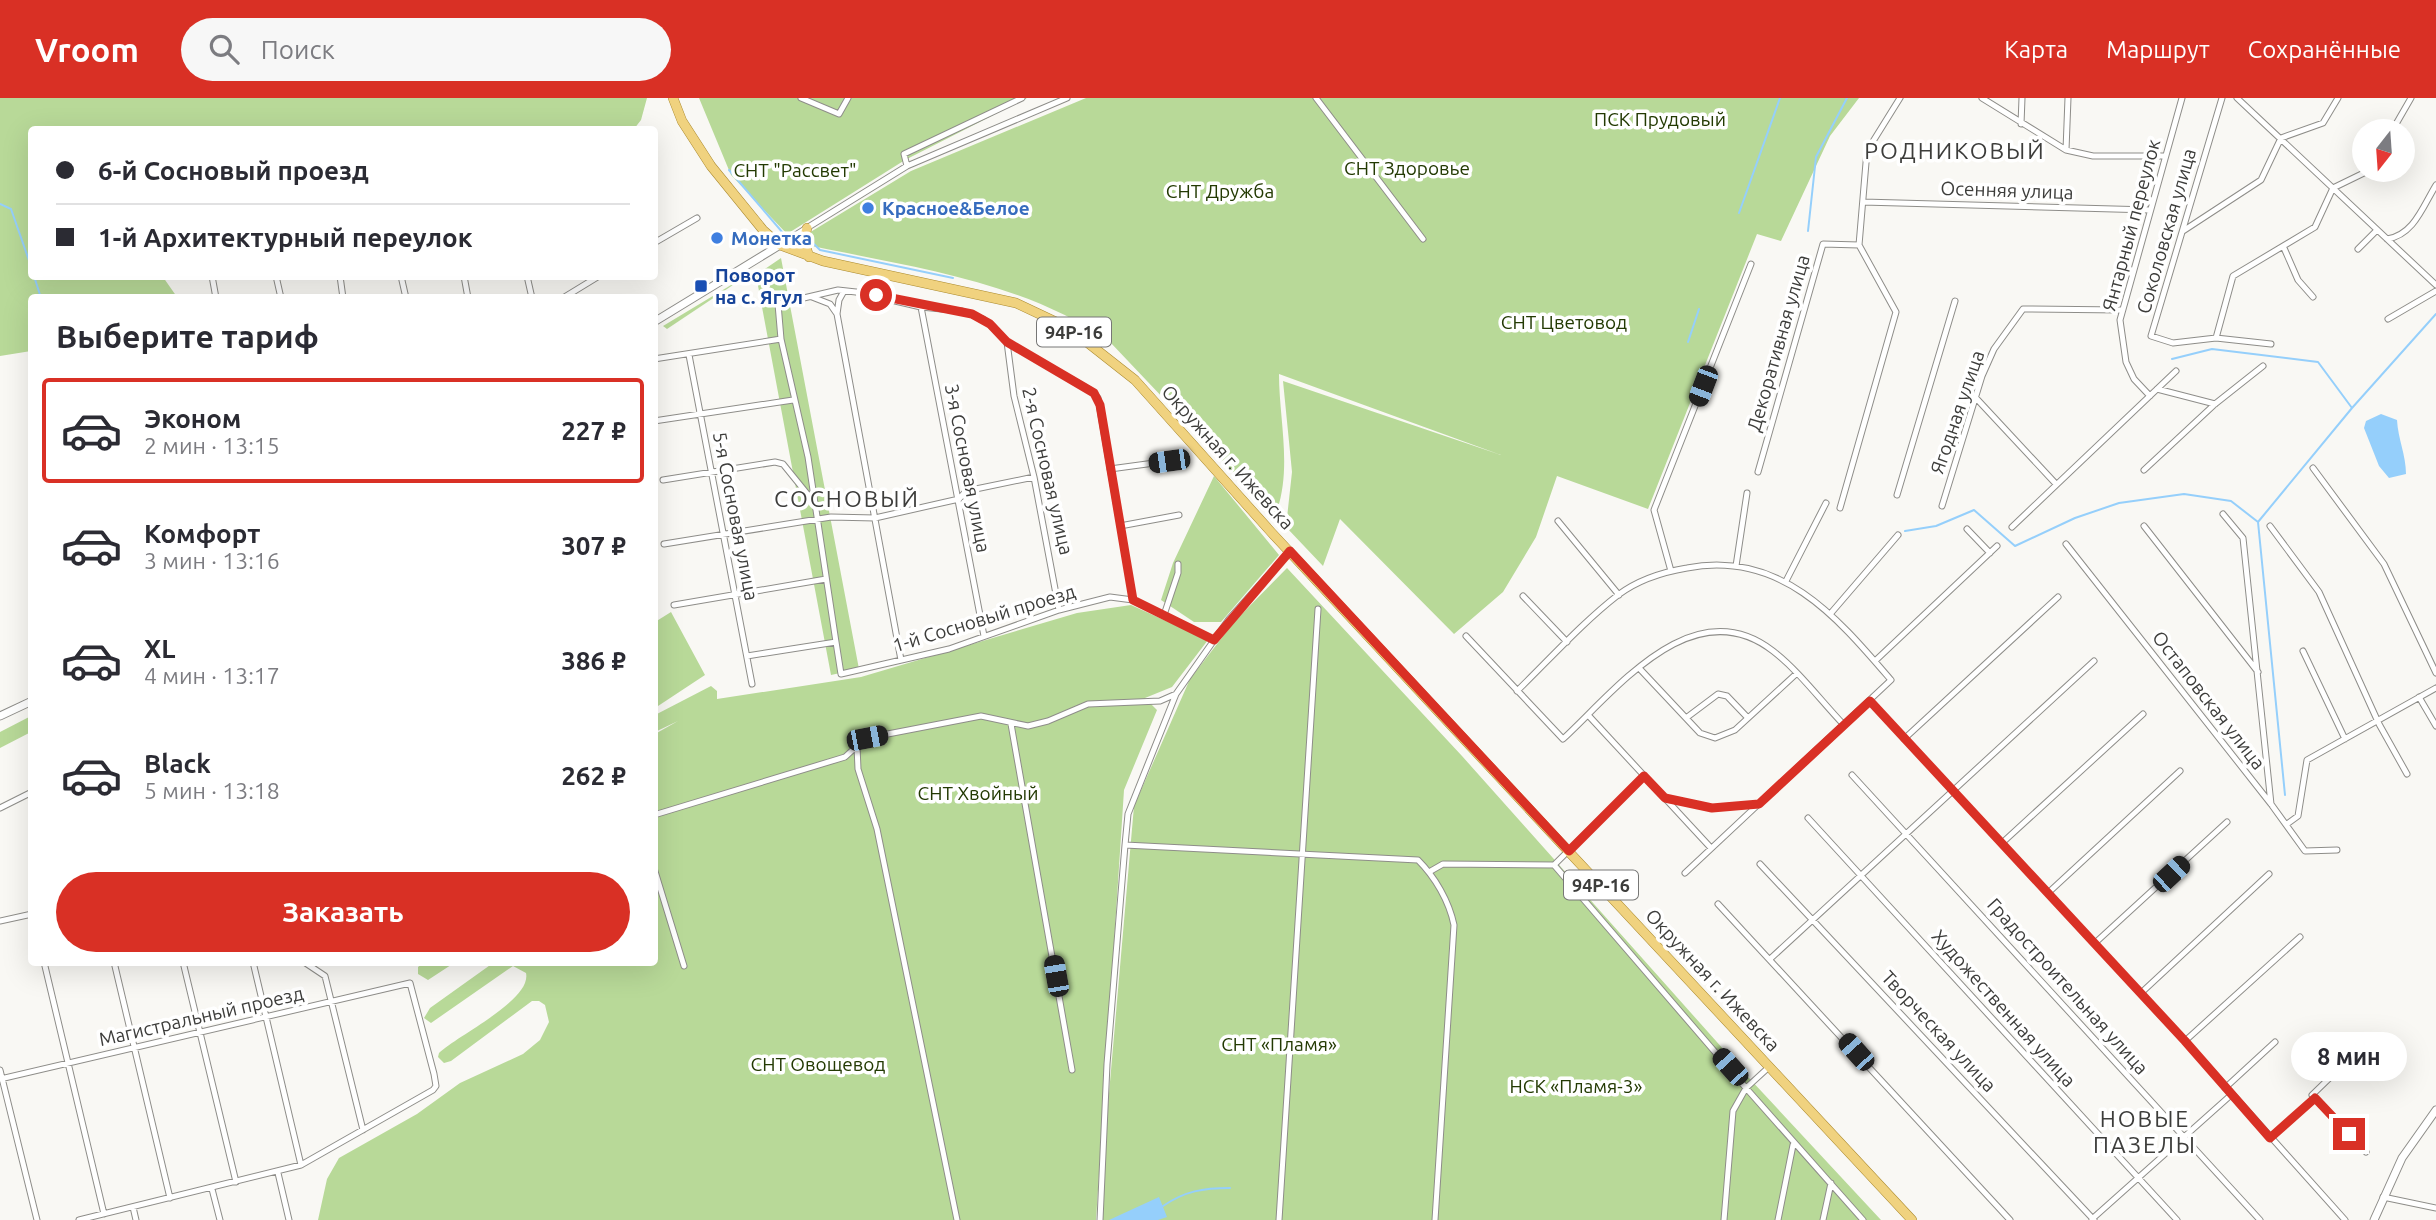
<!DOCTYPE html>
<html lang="ru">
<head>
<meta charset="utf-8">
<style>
	:root { --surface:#fff; --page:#f7f7f7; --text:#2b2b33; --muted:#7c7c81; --line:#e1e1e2; --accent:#d93025 }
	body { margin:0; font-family:Ubuntu,sans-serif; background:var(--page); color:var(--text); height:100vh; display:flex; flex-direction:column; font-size:26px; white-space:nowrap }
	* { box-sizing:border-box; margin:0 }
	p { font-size:23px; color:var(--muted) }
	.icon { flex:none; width:38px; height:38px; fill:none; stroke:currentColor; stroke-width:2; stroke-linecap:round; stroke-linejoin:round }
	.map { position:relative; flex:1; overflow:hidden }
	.sheet { position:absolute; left:28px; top:196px; width:630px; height:672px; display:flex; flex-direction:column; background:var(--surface); border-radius:7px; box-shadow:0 7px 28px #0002 }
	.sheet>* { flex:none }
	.hud { position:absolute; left:28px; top:28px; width:630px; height:154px; border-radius:7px; box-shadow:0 7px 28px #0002; display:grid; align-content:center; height:154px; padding:0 28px; background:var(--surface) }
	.needle { width:46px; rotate:197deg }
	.fabs { position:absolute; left:2352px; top:21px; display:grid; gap:14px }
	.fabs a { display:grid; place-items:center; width:63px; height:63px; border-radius:50%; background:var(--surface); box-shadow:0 7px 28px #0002; font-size:35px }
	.end { position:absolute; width:32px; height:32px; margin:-16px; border:9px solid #d93025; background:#fff; box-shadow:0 0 0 4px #fff }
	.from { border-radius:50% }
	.bubble { position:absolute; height:49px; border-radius:24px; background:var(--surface); box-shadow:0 7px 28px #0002; font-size:23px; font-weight:700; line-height:49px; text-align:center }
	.car { position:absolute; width:21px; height:42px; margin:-21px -10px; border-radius:9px; box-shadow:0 0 5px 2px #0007; background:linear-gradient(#222 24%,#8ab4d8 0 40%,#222 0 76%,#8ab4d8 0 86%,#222 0) }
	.hud b { display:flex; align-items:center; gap:24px; height:66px; font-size:26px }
	.hud b+b { border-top:2px solid var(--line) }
	.hud i { width:18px; height:18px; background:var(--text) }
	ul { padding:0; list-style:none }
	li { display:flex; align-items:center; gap:21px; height:105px; margin:0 14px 10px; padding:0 14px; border:4px solid transparent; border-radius:7px }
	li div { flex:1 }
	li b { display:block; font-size:26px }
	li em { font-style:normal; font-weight:700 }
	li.selected { border-color:var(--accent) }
	li>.icon { width:63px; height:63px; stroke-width:1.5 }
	h2 { padding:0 28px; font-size:32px; line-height:84px }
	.primary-button { display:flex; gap:14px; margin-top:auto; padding:14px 28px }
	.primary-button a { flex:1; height:80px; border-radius:42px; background:var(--accent); color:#fff; font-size:28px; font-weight:700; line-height:80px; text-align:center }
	header { display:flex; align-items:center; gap:42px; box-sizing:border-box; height:98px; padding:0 35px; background:var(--accent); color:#fff }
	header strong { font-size:33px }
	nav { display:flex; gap:38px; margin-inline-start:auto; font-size:24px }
	.search { width:490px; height:63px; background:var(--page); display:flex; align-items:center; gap:18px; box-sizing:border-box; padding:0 24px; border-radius:38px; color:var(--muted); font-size:26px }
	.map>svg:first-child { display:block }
	.green { fill:#b8d998 }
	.water { fill:#95cffb }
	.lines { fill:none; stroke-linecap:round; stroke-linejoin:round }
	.stream { stroke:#95cffb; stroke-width:2 }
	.minor-casing { stroke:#8e8d89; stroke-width:7 }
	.tertiary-casing { stroke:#8e8d89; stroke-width:9 }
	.primary-casing { stroke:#ab8a2f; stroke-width:10 }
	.minor { stroke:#fff; stroke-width:5 }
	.tertiary { stroke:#fff; stroke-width:7 }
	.primary { stroke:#f0d27f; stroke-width:9 }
	.route { stroke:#d93025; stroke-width:9 }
	.shop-dot { fill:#3f7fe0; stroke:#fff; stroke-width:2.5 }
	.transit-dot { fill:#1a4fb4; stroke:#fff; stroke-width:2.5 }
	.labels { text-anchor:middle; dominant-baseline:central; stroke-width:7; stroke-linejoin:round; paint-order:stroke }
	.shield { fill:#fff; stroke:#777776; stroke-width:2 }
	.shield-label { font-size:18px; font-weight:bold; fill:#3d3d3b }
	.park-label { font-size:19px; fill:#233a03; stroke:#fff }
	.street-label { font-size:19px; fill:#3d3d3b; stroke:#fff }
	.shop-label { font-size:19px; font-weight:bold; fill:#366cbe; stroke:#fff; text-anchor:start }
	.transit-label { font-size:19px; font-weight:bold; fill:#164399; stroke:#fff; text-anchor:start }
	.quarter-label { font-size:23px; letter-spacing:2px; fill:#3d3d3b; stroke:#fff }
</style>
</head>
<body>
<header>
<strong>Vroom</strong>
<div class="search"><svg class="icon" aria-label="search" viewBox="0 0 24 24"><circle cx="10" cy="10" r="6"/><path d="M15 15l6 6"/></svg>Поиск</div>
<nav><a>Карта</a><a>Маршрут</a><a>Сохранённые</a></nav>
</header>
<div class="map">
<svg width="2436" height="1122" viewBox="0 0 2436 1122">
	<rect width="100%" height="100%" fill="#f9f8f4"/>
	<!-- green -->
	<path class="green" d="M0,0H647L641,22L634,31L32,32V178L163,179L177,199L32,200L31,253L0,258Z
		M699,0H1027L905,62L787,136L731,77Z
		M1086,0H1859L1830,38L1781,143L1757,136L1648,411L1557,378L1536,439L1503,494L1454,536L1340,421L1323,468L1286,429L1292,374L1283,283L1501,357L1279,276C1279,323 1293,372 1275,418L1110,244C1020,180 900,168 794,144L911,73Z
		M781,160L859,571L831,577L756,177Z
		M751,175L667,231L663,228Z
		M1214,378L1279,457L1221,524H1194L1161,502L1173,465Z
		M1287,470L1462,658L1749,980L1881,1122H1098L1134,708L1190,581L1234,524Z
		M1131,507L1208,542L1172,589L1145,600L1157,612L1124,692L1096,1122H318L327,1081L339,1060L417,1016L460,985L523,956L540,942L549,924L545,907L539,903H532L451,963L444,965L438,959L439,955C458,937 532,902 526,875L513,868L431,925L424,920L430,910L493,865L654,864L655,636L678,623L655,634V617L711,588L717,593V601L861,579L1077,515Z
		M671,514L705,577L655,610V524Z
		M31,618V634L0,650V634Z
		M423,865V864L454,865L428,882L418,876V869Z"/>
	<!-- water -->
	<path class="water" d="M2381,316L2397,322C2398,341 2406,357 2406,376L2389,380L2379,368L2364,330L2366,323Z
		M1159,1099L1167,1119L1158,1122H1109Z"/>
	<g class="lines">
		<!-- stream -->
		<path class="stream" d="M729,72L783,135
			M0,106L11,111L32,171
			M1739,115L1780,0
			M1808,133L1816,59L1847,0
			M814,146L820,152L953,180
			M34,178L41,200
			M1688,244L1699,211
			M2172,261L2212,251L2318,264L2352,310
			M1905,433L1936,428L1974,412L2015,448L2075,420L2119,405L2184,396L2231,403L2258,424
			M2285,697L2258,424L2352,310L2436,216
			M1163,1108C1185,1093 1203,1090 1230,1090"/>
		<defs>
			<path id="minor" d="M801,0L839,16L848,0
				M1316,0L1423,141
				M1982,0L2066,52L2093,58H2165
				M2222,0L2151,238L2173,245L2216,240L2271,246
				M2237,0L2436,187
				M2021,26L2022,0
				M2392,33L2411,0
				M2066,52L2068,0
				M907,68L904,56L1022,0
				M1863,104L2150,112
				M2183,133L2261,82L2281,40L2323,25L2338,0
				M2387,141C2414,137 2423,108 2436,87
				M654,145L697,120
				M781,146L907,68L1067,0
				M1859,147L1867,53L1900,0
				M2284,150L2298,182L2313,199
				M2358,151L2377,132
				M212,178L216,200
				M276,178L281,200
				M340,178L343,200
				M401,178L406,200
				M464,178L468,200
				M527,178L532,200
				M844,193L839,202L837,216L901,562
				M812,199L830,206L837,216
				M563,200L599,178
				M921,209L984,538
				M2388,221L2436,193
				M2216,240L2233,178L2315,129L2333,90L2370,72
				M781,241L808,359L836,544
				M1007,244L1090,292L1098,300L1133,502
				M689,257L752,586
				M654,261L781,241L778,206L838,192L856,194L921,209L962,213L983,221L995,231L1007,244L1014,298L1034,379L1059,512
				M2157,291L2215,306
				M2150,298L2134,281L2126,264L2120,222L2182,0
				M1975,299L2056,386
				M654,323L793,302
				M2313,370L2384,466L2436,575
				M1110,371L1169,363
				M2144,372L2215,306L2263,268
				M1758,374L1823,146L1859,147
				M663,382L775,364L783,366L813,403
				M1897,397L1955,203
				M1942,408L1982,278L1994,251L2023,211L2121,212
				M1840,410L1896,214L1859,147
				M2223,416L2243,440L2271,706
				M1558,423L1619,497
				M1120,428L1179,417
				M2144,428L2258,574
				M2270,428L2319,494L2379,626L2407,676
				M2012,429L2176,273
				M1967,431L1990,455
				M664,446L831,419L875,420L959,401L966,393L1034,379
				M2066,446L2271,706L2305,753L2337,752
				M1736,468L1747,395
				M1671,473L1654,412L1751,166
				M1786,483L1826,405
				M1523,498L1567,544
				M674,507L826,481
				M1831,515L1898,437
				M1164,517L1178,475V466
				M1466,538L1563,641C1616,592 1693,491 1773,553C1799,573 1821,603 1844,627
				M2303,553L2345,641
				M747,558L836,544L841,576L949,551L1059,512L1110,499L1133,502L1214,542
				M1875,563L1997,448
				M1639,570L1700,635L1715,640L1735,632L1796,576
				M1517,593C1550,561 1582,525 1618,497C1638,482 1663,474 1687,470C1781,452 1837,519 1891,582L1685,775
				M1176,596L1128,716L1125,747L1418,762C1435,779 1449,803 1454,827L1435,1122
				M2419,599L2436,628
				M1870,603L2185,943L2345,1122
				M1588,617L1711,750
				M1686,620L1718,596L1727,598L1748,620
				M1011,626L1072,972
				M1904,641L2058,499
				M1852,677L2260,1122
				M1665,700L1712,710L1759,706
				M0,710L32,694
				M654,717L845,659L857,648
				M1808,720L2177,1122
				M2287,726L2298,718L2307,662L2436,590
				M2002,745L2143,616
				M1760,766L2094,1122
				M1554,767L1746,990L1769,969
				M654,770L684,868
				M1429,774L1443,766L1554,767L1644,678
				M2048,795L2180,673
				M1718,806L2010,1122
				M0,823L32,816
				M2095,845L2227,724
				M1770,861L2094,563
				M44,864L104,1116
				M114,864L170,1100
				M183,864L236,1084
				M253,864L301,1067
				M304,864L325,878L363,1032
				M2141,895L2269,776
				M2185,943L2300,839
				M2340,970L2312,997L2366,1054
				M0,972L37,1122
				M0,981L410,885L434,976L436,988L433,992L301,1067L79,1122
				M2225,990L2275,944
				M2270,1040L2315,1000
				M278,1075L289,1122
				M212,1091L220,1122
				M2383,1099L2436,1110
				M133,1109L136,1122
				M2092,1121L2231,997
				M957,1122L877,731L858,671L857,648L867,640L981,618L1028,628L1048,623L1088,606L1160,603L1176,596L1229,521L1289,454
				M1100,1122L1107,966L1125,747
				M1279,1122L1318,511
				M1724,1122L1733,1013L1746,990L1863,1122
				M1778,1122L1793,1047
				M1823,1122L1831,1085"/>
			<path id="tertiary" d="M654,224L780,147
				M0,618L32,603
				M2374,1122L2402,1060L2436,1012"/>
			<path id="primary" d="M673,0L682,23L711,68L763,132L780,147L823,163L1016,205L1069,230L1135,282L1271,434L1912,1122
				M807,130L804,142L809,159"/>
		</defs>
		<!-- minor casing -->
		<use href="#minor" class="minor-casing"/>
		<!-- tertiary casing -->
		<use href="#tertiary" class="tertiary-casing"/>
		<!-- primary casing -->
		<use href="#primary" class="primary-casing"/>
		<!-- minor -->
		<use href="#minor" class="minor"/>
		<!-- tertiary -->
		<use href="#tertiary" class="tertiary"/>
		<!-- primary -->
		<use href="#primary" class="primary"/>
	</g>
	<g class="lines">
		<!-- route -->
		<path class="route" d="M876,197L972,216L990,226L1007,244L1094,295L1100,307L1133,502L1214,542L1290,453L1569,753L1644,678L1665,700L1712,710L1759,706L1870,603L2185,943L2270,1040L2315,1000L2349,1036"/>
	</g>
	<!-- markers -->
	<g class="shop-dot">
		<circle cx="868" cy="110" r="7"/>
		<circle cx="717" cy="140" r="7"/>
	</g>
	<rect class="transit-dot" x="694" y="181" width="14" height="14" rx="3.5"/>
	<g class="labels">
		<!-- shield labels -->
		<g class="shield">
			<rect x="1037" y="219.5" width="74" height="29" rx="5"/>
			<rect x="1564" y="772.5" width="74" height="29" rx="5"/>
		</g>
		<g class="shield-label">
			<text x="1074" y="234">94Р-16</text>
			<text x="1601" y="787">94Р-16</text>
		</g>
		<!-- park labels -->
		<g class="park-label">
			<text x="1660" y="21">ПСК Прудовый</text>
			<text x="1407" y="70">СНТ Здоровье</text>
			<text x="795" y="72">СНТ "Рассвет"</text>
			<text x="1220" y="93">СНТ Дружба</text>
			<text x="1564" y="224">СНТ Цветовод</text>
			<text x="978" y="695">СНТ Хвойный</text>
			<text x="1279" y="946">СНТ «Пламя»</text>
			<text x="818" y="966">СНТ Овощевод</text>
			<text x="1576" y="988">НСК «Пламя-3»</text>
		</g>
		<!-- street labels -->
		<g class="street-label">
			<text transform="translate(2007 92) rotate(2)">Осенняя улица</text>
			<text transform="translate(2131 127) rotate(-75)">Янтарный переулок</text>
			<text transform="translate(2166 133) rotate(-74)">Соколовская улица</text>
			<text transform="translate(1778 245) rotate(-74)">Декоративная улица</text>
			<text transform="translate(1957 314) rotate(-71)">Ягодная улица</text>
			<text transform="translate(1228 359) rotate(48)">Окружная г. Ижевска</text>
			<text transform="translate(968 370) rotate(79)">3-я Сосновая улица</text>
			<text transform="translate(1048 373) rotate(77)">2-я Сосновая улица</text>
			<text transform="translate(736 418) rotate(79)">5-я Сосновая улица</text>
			<text transform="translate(984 520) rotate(-17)">1-й Сосновый проезд</text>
			<text transform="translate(2209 602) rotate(52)">Остаповская улица</text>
			<text transform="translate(1713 882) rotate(47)">Окружная г. Ижевска</text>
			<text transform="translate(2068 888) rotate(48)">Градостроительная улица</text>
			<text transform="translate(2004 910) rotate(48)">Художественная улица</text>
			<text transform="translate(201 918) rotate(-13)">Магистральный проезд</text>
			<text transform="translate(1939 933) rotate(47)">Творческая улица</text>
		</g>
		<!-- shop labels -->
		<g class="shop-label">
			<text x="882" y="110">Красное&amp;Белое</text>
			<text x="731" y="140">Монетка</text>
		</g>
		<!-- transit labels -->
		<g class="transit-label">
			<text x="715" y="177">Поворот<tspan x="715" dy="22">на с. Ягул</tspan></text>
		</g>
		<!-- quarter labels -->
		<g class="quarter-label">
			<text x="1955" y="52">РОДНИКОВЫЙ</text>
			<text x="847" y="400">СОСНОВЫЙ</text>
			<text x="2145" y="1020">НОВЫЕ<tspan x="2145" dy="26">ПАЗЕЛЫ</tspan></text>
		</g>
	</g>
</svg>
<div class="fabs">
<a><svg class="needle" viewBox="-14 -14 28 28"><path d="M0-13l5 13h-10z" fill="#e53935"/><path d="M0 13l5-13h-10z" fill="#7c7c81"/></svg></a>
</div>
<i class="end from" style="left:876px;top:197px"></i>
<i class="end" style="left:2349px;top:1036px"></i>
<div class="bubble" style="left:2291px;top:934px;width:116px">8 мин</div>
<i class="car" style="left:1703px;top:288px;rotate:201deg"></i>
<i class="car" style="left:1169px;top:363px;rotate:262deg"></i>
<i class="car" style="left:867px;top:640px;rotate:79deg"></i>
<i class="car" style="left:2171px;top:776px;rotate:47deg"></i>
<i class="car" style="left:1056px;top:878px;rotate:350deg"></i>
<i class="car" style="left:1856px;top:954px;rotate:318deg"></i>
<i class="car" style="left:1730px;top:969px;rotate:318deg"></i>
<div class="hud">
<b><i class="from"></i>6-й Сосновый проезд</b>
<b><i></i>1-й Архитектурный переулок</b>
</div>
<section class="sheet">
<h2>Выберите тариф</h2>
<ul>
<li class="selected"><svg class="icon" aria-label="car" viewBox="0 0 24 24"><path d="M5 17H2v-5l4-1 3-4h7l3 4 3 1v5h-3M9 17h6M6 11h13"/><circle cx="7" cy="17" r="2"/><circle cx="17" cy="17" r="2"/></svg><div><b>Эконом</b><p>2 мин · 13:15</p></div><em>227 ₽</em></li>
<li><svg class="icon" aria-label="car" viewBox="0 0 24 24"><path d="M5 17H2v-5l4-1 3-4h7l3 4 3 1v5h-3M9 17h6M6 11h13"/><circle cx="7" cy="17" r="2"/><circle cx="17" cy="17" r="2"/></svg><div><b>Комфорт</b><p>3 мин · 13:16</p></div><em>307 ₽</em></li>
<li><svg class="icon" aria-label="car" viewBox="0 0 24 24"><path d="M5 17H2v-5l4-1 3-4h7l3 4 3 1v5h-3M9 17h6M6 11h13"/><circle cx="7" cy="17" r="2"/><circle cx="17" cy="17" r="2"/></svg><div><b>XL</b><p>4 мин · 13:17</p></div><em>386 ₽</em></li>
<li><svg class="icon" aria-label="car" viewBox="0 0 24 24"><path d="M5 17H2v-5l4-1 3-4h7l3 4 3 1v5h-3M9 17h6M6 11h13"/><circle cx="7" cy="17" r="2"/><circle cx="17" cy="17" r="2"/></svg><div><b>Black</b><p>5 мин · 13:18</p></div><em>262 ₽</em></li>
</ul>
<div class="primary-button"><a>Заказать</a></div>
</section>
</div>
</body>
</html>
